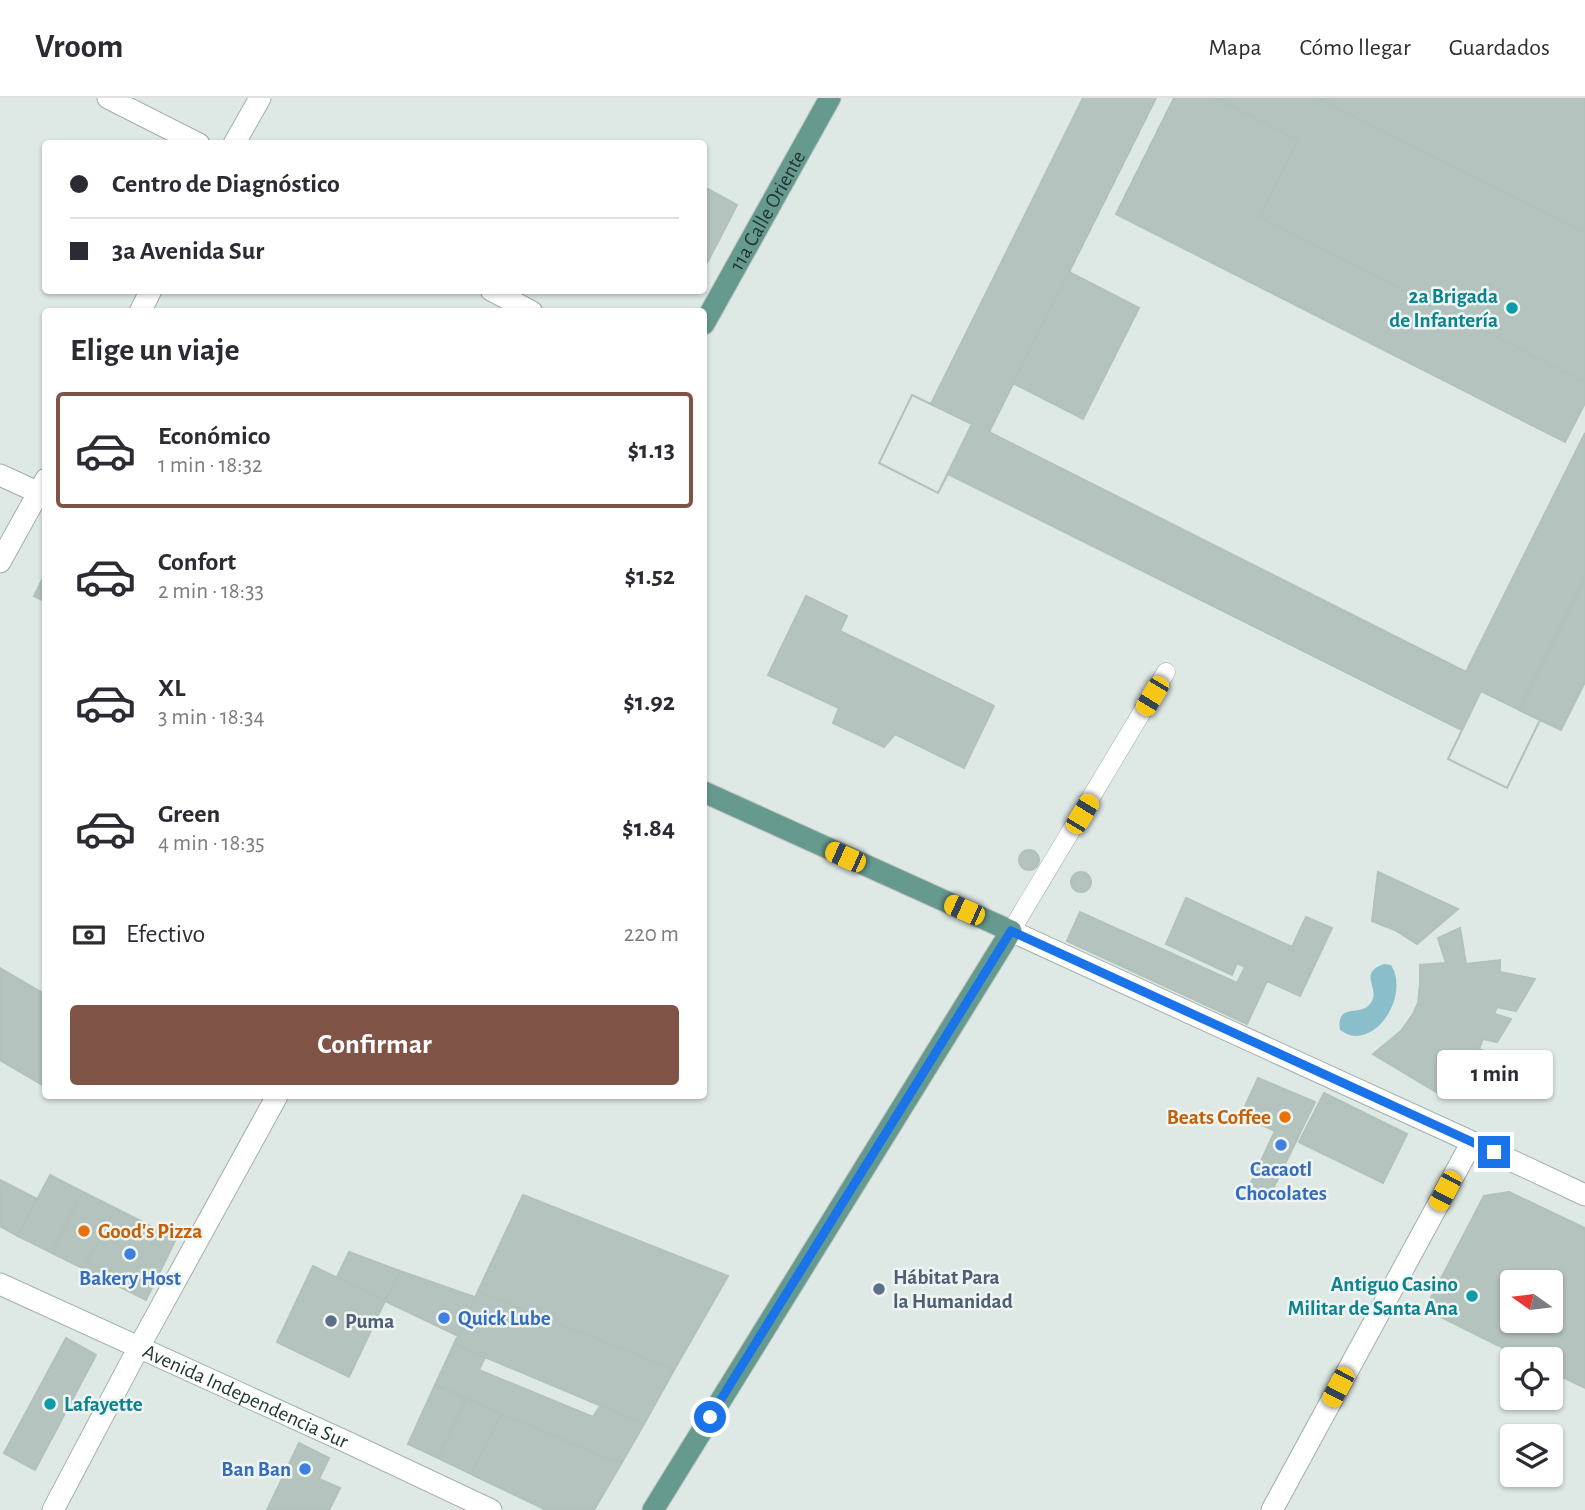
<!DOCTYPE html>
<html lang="es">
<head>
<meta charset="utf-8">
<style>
	:root { --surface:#fff; --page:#f2f2f3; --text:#2b2b33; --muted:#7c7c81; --line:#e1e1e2; --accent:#7f5447 }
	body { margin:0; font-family:"Alegreya Sans",sans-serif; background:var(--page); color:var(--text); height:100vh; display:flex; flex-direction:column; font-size:26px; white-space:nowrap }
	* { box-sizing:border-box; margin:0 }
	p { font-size:23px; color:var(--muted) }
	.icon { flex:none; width:38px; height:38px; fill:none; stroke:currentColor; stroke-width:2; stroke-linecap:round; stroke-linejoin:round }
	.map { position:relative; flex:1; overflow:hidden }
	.drawer { position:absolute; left:42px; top:210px; width:665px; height:791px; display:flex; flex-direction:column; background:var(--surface); border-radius:7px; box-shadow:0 2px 5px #0004 }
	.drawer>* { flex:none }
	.top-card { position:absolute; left:42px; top:42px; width:665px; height:154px; border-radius:7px; box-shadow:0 2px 5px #0004; display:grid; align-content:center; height:154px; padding:0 28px; background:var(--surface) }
	.needle { width:46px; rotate:284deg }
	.fabs { position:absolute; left:1500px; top:1172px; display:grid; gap:14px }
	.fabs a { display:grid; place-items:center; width:63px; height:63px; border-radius:7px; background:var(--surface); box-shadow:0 2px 5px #0004; font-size:35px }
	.end { position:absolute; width:32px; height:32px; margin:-16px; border:9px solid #1a73e8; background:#fff; box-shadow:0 0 0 4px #fff }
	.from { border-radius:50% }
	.bubble { position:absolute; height:49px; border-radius:7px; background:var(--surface); box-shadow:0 2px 5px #0004; font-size:23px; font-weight:600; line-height:49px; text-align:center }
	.car { position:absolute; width:21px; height:42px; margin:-21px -10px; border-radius:9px; box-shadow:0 0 5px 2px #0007; background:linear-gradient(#f5c518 24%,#345 0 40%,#f5c518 0 76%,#345 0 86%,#f5c518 0) }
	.top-card b { display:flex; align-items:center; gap:24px; height:66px; font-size:26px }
	.top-card b+b { border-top:2px solid var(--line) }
	.top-card i { width:18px; height:18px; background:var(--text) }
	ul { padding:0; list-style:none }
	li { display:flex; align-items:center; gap:21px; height:116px; margin:0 14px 10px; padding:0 14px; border:4px solid transparent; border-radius:7px }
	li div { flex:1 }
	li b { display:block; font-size:26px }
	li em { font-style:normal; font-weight:600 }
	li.selected { border-color:var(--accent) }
	li>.icon { width:63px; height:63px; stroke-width:1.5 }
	h2 { padding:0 28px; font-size:32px; line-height:84px }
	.pay { display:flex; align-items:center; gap:18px; height:77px; padding:0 28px; font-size:26px }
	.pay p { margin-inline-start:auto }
	.primary-button { display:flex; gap:14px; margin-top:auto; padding:14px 28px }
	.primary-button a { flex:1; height:80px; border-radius:7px; background:var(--accent); color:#fff; font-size:28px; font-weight:600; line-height:80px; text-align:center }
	header { display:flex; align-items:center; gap:42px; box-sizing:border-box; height:98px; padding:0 35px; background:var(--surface); border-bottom:2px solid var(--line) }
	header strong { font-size:33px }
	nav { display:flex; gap:38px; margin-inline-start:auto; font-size:24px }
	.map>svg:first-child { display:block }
	.water { fill:#8abeca }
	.building { fill:#b4c3bd; stroke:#b1c1bb; stroke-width:2; fill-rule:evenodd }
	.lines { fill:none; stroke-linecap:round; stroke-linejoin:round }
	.service-casing { stroke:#a2afab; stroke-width:19 }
	.minor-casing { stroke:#a2afab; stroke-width:23 }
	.tertiary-casing { stroke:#a2afab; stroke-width:23 }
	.secondary-casing { stroke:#9fb3ac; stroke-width:23 }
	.primary-casing { stroke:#bcc3c2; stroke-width:23 }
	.service { stroke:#fff; stroke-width:18 }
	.minor { stroke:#fff; stroke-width:21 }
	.tertiary { stroke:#fff; stroke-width:21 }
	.secondary { stroke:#fff; stroke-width:21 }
	.primary { stroke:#669a8f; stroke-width:21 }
	.route { stroke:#1a73e8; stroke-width:9 }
	.culture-dot { fill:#0f9aa8; stroke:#eef5f2; stroke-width:2.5 }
	.food-dot { fill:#e8710a; stroke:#eef5f2; stroke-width:2.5 }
	.shop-dot { fill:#3f7fe0; stroke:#eef5f2; stroke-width:2.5 }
	.service-dot { fill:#5c6f8a; stroke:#eef5f2; stroke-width:2.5 }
	.labels { text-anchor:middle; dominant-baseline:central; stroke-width:5; stroke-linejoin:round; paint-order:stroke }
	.street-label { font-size:21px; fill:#213732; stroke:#eef5f2 }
	.culture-label { font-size:21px; font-weight:bold; fill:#0d838f; stroke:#eef5f2; text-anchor:end }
	.food-label { font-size:21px; font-weight:bold; fill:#c56008; stroke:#eef5f2; text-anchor:end }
	.shop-label { font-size:21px; font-weight:bold; fill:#366cbe; stroke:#eef5f2 }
	.service-label { font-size:21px; font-weight:bold; fill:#4e5e75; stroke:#eef5f2; text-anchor:start }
</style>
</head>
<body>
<header>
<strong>Vroom</strong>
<nav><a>Mapa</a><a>Cómo llegar</a><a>Guardados</a></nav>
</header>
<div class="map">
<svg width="1585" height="1412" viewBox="0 0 1585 1412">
	<rect width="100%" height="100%" fill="#dee8e4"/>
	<!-- water -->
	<path class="water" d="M1384,866L1391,867C1407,891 1386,937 1356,938C1350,938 1345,935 1340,932C1336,905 1359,918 1369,907C1384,892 1355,876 1384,866Z"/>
	<!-- building -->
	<path class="building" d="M1083,0H1156L989,334L1466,574L1585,335V479L1519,612L1540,622L1507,690L1448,661L1462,632L948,376L938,395L879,365L912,297L931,306Z
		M1174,0H1215L1298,42L1260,119L1585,284V305L1565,344L1116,116Z
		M1215,0H1318L1585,135V284L1260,119L1298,42Z
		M1318,0H1585V135Z
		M704,89L737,107L706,167L704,166Z
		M1069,174L1139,210L1083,321L1013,285Z
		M912,297L972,326L938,395L879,365Z
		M46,474V504L34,498Z
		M1585,479V584L1561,632L1519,612Z
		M806,498L847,518L840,533L994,608L964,670L895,636L884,649L833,625L839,610L768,577Z
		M1481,593L1540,622L1507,690L1448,661Z
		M1019 762a10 10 0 1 1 20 0a10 10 0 1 1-20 0Z
		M1378,774L1458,811L1417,846L1395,832L1372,823Z
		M1071 784a10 10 0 1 1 20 0a10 10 0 1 1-20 0Z
		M1186,800L1292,849L1306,819L1332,830L1300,898L1267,883L1247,926L1067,843L1080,814L1237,885L1245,869L1237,865L1232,877L1166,846Z
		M1460,830L1466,866L1500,862V874L1535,881L1516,913L1497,909L1494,916L1511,921L1497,944L1483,941L1479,951L1490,956L1467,995L1460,984L1438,995L1373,956L1401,933L1413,916L1418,905L1420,886V867L1446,865L1438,840Z
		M0,870L46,897V989L0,962Z
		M1258,980L1315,1004L1269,1099L1249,1089L1275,1033L1241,1017Z
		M1324,995L1407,1036L1383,1085L1299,1044Z
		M50,1077L83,1094L52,1155L18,1138Z
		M0,1082L37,1101L18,1138L0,1128Z
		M83,1094L115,1110L84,1171L52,1155Z
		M1509,1094L1585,1130V1290L1550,1273V1262H1527L1425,1211L1484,1098ZM1512,1185H1550V1223H1512Z
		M523,1097L728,1178L674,1272L478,1193Z
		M115,1110L176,1141L146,1202L84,1171Z
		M349,1154L400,1173L385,1203L337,1179Z
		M313,1168L385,1203L349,1279L277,1244Z
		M400,1173L475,1199L458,1238L385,1203Z
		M478,1193L674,1272L644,1326L454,1246Z
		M66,1240L96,1257L35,1372L4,1355Z
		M454,1246L485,1259L479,1272L593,1319L600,1308L644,1326L621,1366L502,1316L435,1287Z
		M435,1287L467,1301L438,1360L408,1346Z
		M467,1301L502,1316L471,1376L438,1360Z
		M502,1316L621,1366L594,1412H546L471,1376Z
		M299,1345L329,1360L319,1381L340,1390L329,1412H267Z"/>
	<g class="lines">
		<defs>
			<path id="service" d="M1011,833L1166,574"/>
			<path id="minor" d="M108,0L199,46
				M491,192L532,214
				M0,377L46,398
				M1011,833L1472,1044L1585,1097
				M53,1412L139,1249L277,998
				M1272,1412L1472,1044"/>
			<path id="tertiary" d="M234,46L260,0
				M140,214L151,192
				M0,464L46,381"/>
			<g id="secondary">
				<path id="s1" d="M0,1186L349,1345L491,1412"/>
			</g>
			<g id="primary">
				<path id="s2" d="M704,226L830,0"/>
				<path d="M653,1412L1011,833L704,694"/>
			</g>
		</defs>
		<!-- service casing -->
		<use href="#service" class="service-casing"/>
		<!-- minor casing -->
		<use href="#minor" class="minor-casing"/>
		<!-- tertiary casing -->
		<use href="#tertiary" class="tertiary-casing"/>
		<!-- secondary casing -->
		<use href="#secondary" class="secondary-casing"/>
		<!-- primary casing -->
		<use href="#primary" class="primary-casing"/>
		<!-- service -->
		<use href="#service" class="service"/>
		<!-- minor -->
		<use href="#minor" class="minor"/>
		<!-- tertiary -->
		<use href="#tertiary" class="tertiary"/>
		<!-- secondary -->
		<use href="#secondary" class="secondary"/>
		<!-- primary -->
		<use href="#primary" class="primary"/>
	</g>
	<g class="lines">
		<!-- route -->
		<path class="route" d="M710,1319L1011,833L1494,1054"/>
	</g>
	<!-- markers -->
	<g class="culture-dot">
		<circle cx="1512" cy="210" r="7"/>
		<circle cx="1472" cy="1198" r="7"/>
		<circle cx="50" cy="1306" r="7"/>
	</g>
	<g class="food-dot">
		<circle cx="1285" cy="1019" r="7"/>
		<circle cx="84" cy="1133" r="7"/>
	</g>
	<g class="shop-dot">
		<circle cx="1281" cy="1047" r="7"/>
		<circle cx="130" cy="1156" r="7"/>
		<circle cx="444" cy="1220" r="7"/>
		<circle cx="305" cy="1371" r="7"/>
	</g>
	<g class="service-dot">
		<circle cx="879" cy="1191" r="7"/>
		<circle cx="331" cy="1223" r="7"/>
	</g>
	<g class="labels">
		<!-- street labels -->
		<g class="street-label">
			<text stroke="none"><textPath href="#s2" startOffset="130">11a Calle Oriente</textPath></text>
			<text stroke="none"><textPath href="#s1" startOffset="270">Avenida Independencia Sur</textPath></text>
		</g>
		<!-- culture labels -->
		<g class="culture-label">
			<text x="1498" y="198">2a Brigada<tspan x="1498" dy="24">de Infantería</tspan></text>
			<text x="1458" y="1186">Antiguo Casino<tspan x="1458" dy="24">Militar de Santa Ana</tspan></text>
			<text x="64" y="1306" text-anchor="start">Lafayette</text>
		</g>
		<!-- food labels -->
		<g class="food-label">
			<text x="1271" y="1019">Beats Coffee</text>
			<text x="98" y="1133" text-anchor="start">Good's Pizza</text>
		</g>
		<!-- shop labels -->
		<g class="shop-label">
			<text x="1281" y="1071">Cacaotl<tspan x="1281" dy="24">Chocolates</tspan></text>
			<text x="130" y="1180">Bakery Host</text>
			<text x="458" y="1220" text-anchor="start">Quick Lube</text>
			<text x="291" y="1371" text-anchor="end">Ban Ban</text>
		</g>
		<!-- service labels -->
		<g class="service-label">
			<text x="893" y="1179">Hábitat Para<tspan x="893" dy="24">la Humanidad</tspan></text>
			<text x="345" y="1223">Puma</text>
		</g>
	</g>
</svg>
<div class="fabs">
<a><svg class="needle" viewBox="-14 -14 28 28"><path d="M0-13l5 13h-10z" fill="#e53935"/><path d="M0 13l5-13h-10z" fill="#7c7c81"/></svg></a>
<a><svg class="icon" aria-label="locate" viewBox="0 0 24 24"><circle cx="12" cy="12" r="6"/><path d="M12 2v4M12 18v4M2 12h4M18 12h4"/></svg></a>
<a><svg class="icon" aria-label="layers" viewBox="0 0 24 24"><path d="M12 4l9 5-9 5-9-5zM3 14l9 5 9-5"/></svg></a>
</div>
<i class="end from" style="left:710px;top:1319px"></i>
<i class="end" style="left:1494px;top:1054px"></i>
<div class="bubble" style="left:1437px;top:952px;width:116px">1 min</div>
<i class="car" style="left:1152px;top:598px;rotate:211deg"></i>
<i class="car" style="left:1082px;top:716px;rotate:31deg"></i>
<i class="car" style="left:845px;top:759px;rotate:294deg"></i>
<i class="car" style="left:964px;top:812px;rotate:294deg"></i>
<i class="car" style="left:1445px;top:1093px;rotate:208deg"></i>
<i class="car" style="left:1338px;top:1289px;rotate:208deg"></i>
<div class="top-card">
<b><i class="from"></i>Centro de Diagnóstico</b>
<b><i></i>3a Avenida Sur</b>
</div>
<section class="drawer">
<h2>Elige un viaje</h2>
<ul>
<li class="selected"><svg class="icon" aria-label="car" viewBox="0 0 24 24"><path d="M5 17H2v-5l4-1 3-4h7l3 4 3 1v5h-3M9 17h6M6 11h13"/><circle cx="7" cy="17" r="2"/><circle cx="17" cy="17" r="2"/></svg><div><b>Económico</b><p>1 min · 18:32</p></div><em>$1.13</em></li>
<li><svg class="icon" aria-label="car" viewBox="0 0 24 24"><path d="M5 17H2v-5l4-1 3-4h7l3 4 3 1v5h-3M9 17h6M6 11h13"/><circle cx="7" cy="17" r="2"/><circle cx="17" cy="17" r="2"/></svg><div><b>Confort</b><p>2 min · 18:33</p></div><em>$1.52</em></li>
<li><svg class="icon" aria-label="car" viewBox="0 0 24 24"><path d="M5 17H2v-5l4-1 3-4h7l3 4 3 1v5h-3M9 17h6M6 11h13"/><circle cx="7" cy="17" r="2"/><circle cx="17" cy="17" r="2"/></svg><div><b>XL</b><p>3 min · 18:34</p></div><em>$1.92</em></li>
<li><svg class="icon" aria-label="car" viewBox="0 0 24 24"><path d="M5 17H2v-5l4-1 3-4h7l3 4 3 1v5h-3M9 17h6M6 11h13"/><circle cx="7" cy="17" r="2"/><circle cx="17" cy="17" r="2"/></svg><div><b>Green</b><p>4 min · 18:35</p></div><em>$1.84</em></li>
</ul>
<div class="pay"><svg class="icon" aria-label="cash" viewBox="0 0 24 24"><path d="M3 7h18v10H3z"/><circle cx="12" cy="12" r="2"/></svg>Efectivo<p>220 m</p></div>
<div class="primary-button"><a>Confirmar</a></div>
</section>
</div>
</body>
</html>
